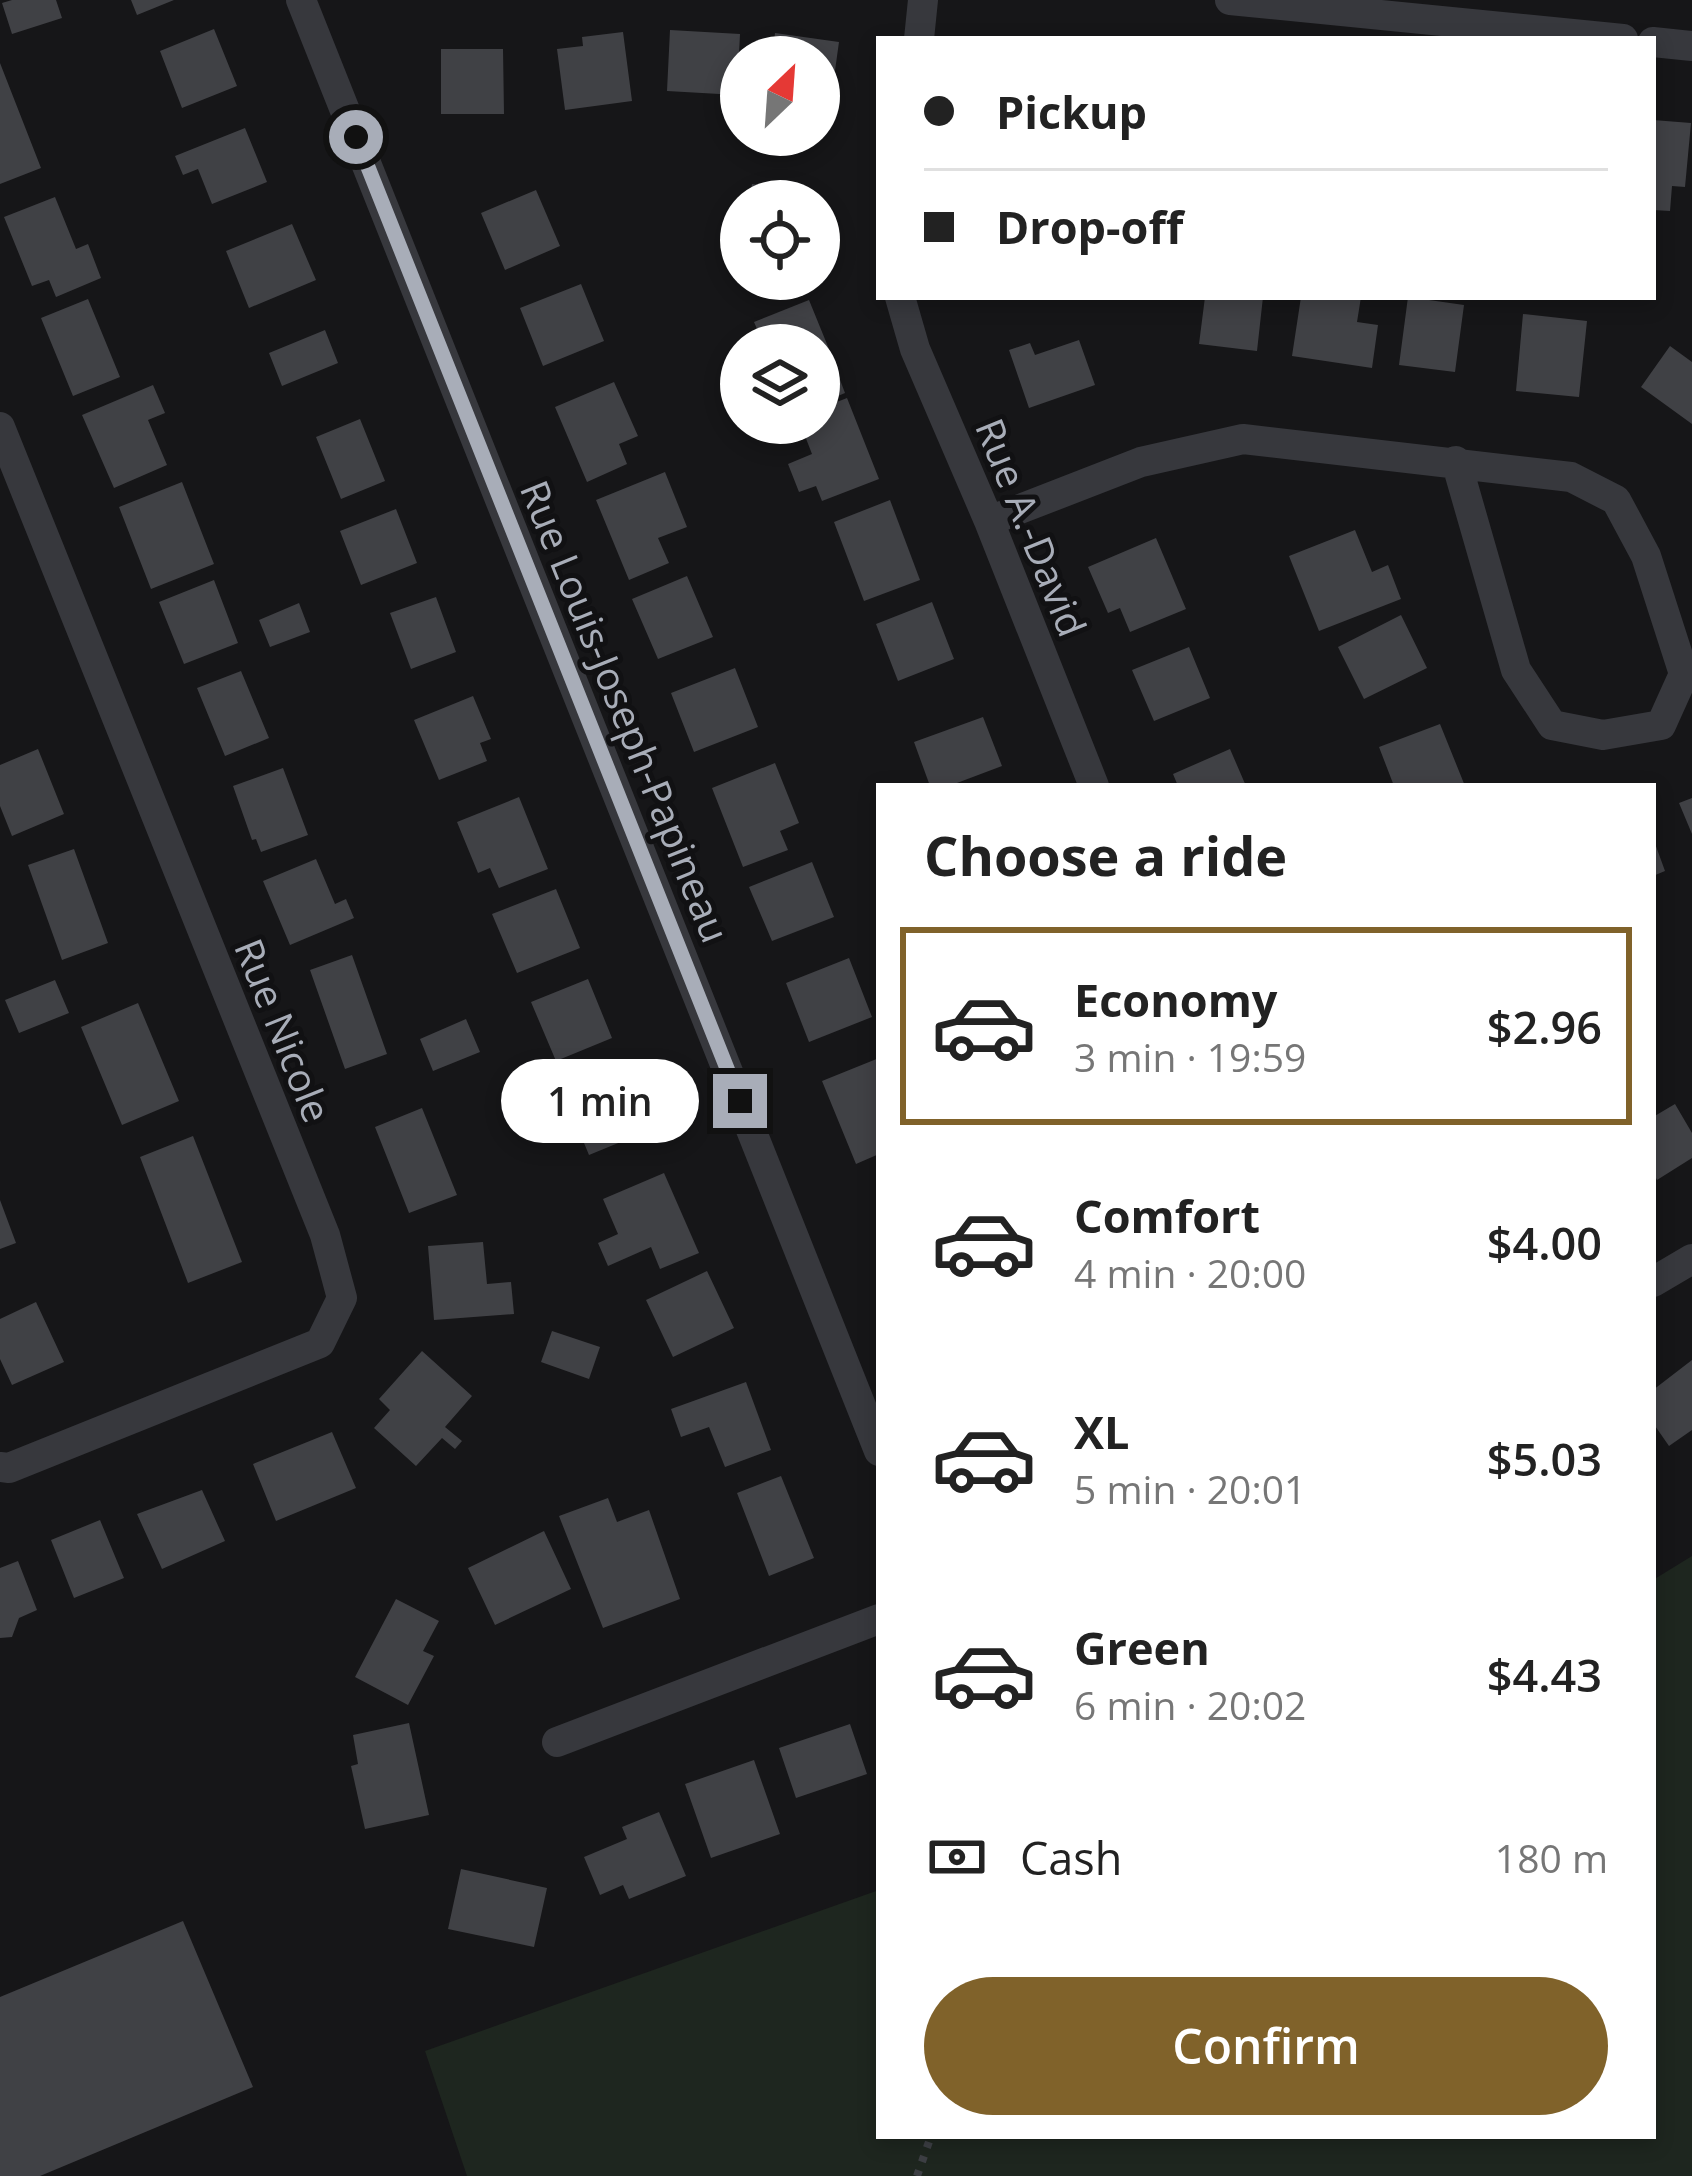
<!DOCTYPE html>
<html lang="en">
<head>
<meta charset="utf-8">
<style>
	:root { --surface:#fff; --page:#f6f6f6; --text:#222; --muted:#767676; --line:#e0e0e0; --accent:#80622a }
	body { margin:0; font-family:"Open Sans",sans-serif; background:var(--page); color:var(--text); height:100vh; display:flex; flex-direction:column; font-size:45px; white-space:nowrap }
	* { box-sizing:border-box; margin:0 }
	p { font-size:39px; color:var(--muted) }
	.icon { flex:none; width:66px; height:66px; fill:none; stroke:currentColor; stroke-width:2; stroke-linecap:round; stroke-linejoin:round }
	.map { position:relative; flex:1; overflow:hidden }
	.panel { position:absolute; left:876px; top:783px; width:780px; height:1356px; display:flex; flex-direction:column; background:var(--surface); border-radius:0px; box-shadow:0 6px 18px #0003 }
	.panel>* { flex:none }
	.top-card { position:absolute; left:876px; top:36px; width:780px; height:264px; border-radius:0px; box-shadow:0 6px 18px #0003; display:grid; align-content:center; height:264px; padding:0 48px; background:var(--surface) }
	.needle { width:78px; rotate:25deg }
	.tools { position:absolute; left:720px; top:36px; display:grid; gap:24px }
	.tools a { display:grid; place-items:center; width:120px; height:120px; border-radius:50%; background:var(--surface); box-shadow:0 6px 18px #0003; font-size:60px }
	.end { position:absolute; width:54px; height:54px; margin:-27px; border:15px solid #a8adb8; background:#111; box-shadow:0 0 0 6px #111 }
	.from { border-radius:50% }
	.bubble { position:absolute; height:84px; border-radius:42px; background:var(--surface); box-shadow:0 6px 18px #0003; font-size:39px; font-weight:600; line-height:84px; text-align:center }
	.top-card b { display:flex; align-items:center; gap:42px; height:114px; font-size:45px }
	.top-card b+b { border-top:3px solid var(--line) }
	.top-card i { width:30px; height:30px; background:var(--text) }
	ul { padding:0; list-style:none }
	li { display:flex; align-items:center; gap:36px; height:198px; margin:0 24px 18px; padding:0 24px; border:6px solid transparent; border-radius:0px }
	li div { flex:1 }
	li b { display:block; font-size:45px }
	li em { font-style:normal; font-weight:600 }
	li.on { border-color:var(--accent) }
	li>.icon { width:108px; height:108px; stroke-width:1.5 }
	h2 { padding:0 48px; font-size:54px; line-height:144px }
	.pay { display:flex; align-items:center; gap:30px; height:132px; padding:0 48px; font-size:45px }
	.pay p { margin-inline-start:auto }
	.cta { display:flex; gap:24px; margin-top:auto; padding:24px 48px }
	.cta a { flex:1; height:138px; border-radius:72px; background:var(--accent); color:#fff; font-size:48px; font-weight:600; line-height:138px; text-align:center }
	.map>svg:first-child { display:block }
	.green { fill:#1e261f }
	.building { fill:#404145 }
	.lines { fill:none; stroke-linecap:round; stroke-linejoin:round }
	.path { stroke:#3d3f44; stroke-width:8; stroke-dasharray:6 9; stroke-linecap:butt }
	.minor { stroke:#37383d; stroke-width:30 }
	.route { stroke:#a8adb8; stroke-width:15 }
	.labels { text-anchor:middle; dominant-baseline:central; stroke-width:10; stroke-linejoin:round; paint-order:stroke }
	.street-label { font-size:39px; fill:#a8adb8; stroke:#111113 }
</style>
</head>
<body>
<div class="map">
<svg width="1692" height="2176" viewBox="0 0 1692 2176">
	<rect width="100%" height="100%" fill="#161618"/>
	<!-- green -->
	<path class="green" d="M1692,1556V2176H467L425,2051L879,1890V2136H1653V1580Z"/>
	<!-- building -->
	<path class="building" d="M12,0H56L62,18L12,34L2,3Z
		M131,0H174L137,15Z
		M214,29L237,86L182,108L160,51Z
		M670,30L740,34L737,95L667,91Z
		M623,32L632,101L565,110L557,49L583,46L582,37Z
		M775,33L839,42L831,99L819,97V57H772Z
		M441,49H503L504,114H441Z
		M0,63L41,168L0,184Z
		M1653,120L1691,123L1685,187L1672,186L1670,211L1653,210Z
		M245,128L267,182L212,204L198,169L183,175L175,156Z
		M752,184L812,194L811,201H749Z
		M536,190L560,246L505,270L481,213Z
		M55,197L76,249L88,244L101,278L56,297L49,280L32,286L4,217Z
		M292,224L316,280L249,308L226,251Z
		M581,284L604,341L543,366L520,308Z
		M1205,297H1263L1257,351L1199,344Z
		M1301,297H1361L1357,322L1378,325L1372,368L1292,356Z
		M1408,297L1464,305L1455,372L1399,365Z
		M88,299L120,377L73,396L41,318Z
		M809,300L831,354L819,358V345H764L754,322Z
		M1523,314L1587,321L1579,397L1516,391Z
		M325,330L338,363L282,386L269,353Z
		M1079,340L1095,385L1029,408L1009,350L1030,343L1035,355Z
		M1670,346L1692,362V424L1641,387Z
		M834,364L845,393L819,404V370Z
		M614,382L638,436L619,444L627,464L587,482L555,407Z
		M153,385L165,413L148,420L167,465L114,488L82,415Z
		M847,398L879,479L822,501L816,486L799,492L788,464L812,454L800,423H819V409Z
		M360,419L385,481L341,499L316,437Z
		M665,472L687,527L658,538L669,563L629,580L596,500Z
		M182,482L214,564L151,589L119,507Z
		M890,500L920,580L864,601L834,522Z
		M396,509L417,563L361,585L340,531Z
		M1355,530L1372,572L1388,565L1401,599L1319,631L1289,556Z
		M1156,538L1186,609L1130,632L1120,608L1108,613L1088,567Z
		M687,576L713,637L658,659L632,599Z
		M214,580L238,643L184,664L159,602Z
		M436,597L456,652L411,669L390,613Z
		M932,602L954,659L898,681L876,624Z
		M299,603L310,632L270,647L259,620Z
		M1401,615L1427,668L1364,699L1338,647Z
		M1189,647L1210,698L1154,721L1132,670Z
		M735,668L758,727L694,752L671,693Z
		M241,671L269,738L225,756L197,688Z
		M473,696L491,739L480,743L487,761L439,780L414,720Z
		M983,717L1002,766L949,786H930L914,742Z
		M1440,724L1465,786H1394L1379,747Z
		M38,749L64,814L12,836L0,806V765Z
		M1230,749L1246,786H1178L1173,774Z
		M775,763L799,823L780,831L788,850L743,867L712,788Z
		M283,768L308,835L261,852L256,839L252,840L233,786Z
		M519,797L548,869L499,888L490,868L478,873L457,822Z
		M1692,798V834L1679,803Z
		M1653,838L1665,871L1653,876Z
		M74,849L108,943L62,960L28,865Z
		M316,859L335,904L346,899L354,918L290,945L263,881Z
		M812,862L834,917L772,941L749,887Z
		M556,889L580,948L517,973L492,914Z
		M352,955L387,1054L345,1069L310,970Z
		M849,958L872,1017L809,1042L786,983Z
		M588,979L612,1038L556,1061L531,1002Z
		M55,980L69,1013L19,1033L5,1000Z
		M138,1003L179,1101L122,1125L81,1027Z
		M466,1019L480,1052L433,1071L420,1039Z
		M879,1058V1154L856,1164L822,1081Z
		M623,1079L645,1132L589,1155L567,1102Z
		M1675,1104L1692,1133V1158L1657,1180L1653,1172V1117Z
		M422,1108L457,1195L409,1213L375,1127Z
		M193,1136L242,1262L188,1283L140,1157Z
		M664,1173L699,1253L660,1269L651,1247L608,1266L598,1243L618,1234L603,1199Z
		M0,1200L16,1243L0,1249Z
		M483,1242L487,1284L511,1282L514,1314L434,1320L428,1246Z
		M707,1271L734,1328L673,1357L646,1300Z
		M36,1302L64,1362L12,1385L0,1359V1319Z
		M552,1331L600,1347L589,1379L541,1362Z
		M422,1351L472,1396L445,1427L462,1441L455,1449L442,1438L416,1466L374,1428L390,1410L379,1399Z
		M1692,1360V1430L1669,1446L1653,1423V1390Z
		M746,1382L771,1450L725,1467L709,1427L681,1437L671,1409Z
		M332,1432L356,1488L276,1521L253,1464Z
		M781,1476L814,1558L769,1576L737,1493Z
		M202,1490L225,1541L162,1569L137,1514Z
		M608,1498L617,1522L649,1510L680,1599L603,1628L559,1516Z
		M100,1520L124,1578L74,1598L51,1540Z
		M544,1531L571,1589L495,1625L468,1568Z
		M18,1561L37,1610L19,1618L12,1637L0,1638V1568Z
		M396,1599L439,1621L423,1651L434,1656L408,1705L355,1677Z
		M409,1723L429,1815L365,1829L351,1766L358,1764L353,1735Z
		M850,1724L867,1774L796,1798L779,1748Z
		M754,1760L780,1834L711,1858L685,1784Z
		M659,1812L686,1876L629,1899L623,1885L600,1895L584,1857L627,1839L622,1827Z
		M461,1869L547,1888L534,1947L448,1929Z
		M183,1921L253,2087L40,2176H0V1997Z"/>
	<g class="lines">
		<!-- path -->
		<path class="path" d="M917,2176L931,2136"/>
		<!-- minor -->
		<path class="minor" d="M301,0L879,1451
			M1230,0L1623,39
			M919,39L923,0
			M1653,42L1692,46
			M900,297L915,349L989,521L1094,786
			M0,427L325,1235L342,1298L320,1343L9,1468L0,1467
			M989,521L1141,462L1243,439L1571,477L1616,500L1646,556L1684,674L1661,725L1603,735L1552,725L1516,670L1456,461
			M1653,1282L1692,1259
			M557,1742L879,1619"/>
	</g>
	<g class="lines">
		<!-- route -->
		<path class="route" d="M356,137L740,1101"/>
	</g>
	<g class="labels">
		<!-- street labels -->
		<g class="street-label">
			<text transform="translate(1032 527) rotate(68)">Rue A.-David</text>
			<text transform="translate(626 711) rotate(68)">Rue Louis-Joseph-Papineau</text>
			<text transform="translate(284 1030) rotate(68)">Rue Nicole</text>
		</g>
	</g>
</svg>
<div class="tools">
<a><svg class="needle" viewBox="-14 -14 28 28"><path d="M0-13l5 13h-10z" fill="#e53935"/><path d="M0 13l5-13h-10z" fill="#767676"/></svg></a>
<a><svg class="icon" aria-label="locate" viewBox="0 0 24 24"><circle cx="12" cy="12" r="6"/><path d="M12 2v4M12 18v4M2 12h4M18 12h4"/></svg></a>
<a><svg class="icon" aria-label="layers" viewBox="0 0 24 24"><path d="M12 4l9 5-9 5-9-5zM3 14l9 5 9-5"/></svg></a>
</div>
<i class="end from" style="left:356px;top:137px"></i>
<i class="end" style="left:740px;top:1101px"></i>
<div class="bubble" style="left:501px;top:1059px;width:198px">1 min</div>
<div class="top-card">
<b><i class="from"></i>Pickup</b>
<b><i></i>Drop-off</b>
</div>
<section class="panel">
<h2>Choose a ride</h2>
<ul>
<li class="on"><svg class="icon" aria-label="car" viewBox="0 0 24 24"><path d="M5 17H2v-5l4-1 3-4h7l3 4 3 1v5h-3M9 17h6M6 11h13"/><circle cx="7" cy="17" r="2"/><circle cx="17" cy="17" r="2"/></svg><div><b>Economy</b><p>3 min · 19:59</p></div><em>$2.96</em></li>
<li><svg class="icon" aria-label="car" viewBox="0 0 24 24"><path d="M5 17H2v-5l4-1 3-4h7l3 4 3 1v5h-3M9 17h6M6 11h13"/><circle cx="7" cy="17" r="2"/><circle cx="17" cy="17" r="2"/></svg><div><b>Comfort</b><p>4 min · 20:00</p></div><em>$4.00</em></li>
<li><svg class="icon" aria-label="car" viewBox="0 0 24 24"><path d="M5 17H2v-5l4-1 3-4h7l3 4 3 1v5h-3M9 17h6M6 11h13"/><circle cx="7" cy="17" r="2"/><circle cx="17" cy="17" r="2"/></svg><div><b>XL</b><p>5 min · 20:01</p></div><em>$5.03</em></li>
<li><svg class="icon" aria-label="car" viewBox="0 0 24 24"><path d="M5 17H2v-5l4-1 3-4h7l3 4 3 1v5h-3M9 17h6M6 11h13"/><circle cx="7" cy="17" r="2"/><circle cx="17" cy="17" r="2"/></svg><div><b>Green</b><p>6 min · 20:02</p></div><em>$4.43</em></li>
</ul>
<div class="pay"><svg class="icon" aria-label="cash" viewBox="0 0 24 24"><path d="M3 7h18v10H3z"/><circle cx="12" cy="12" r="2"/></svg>Cash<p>180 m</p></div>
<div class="cta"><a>Confirm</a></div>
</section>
</div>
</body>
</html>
